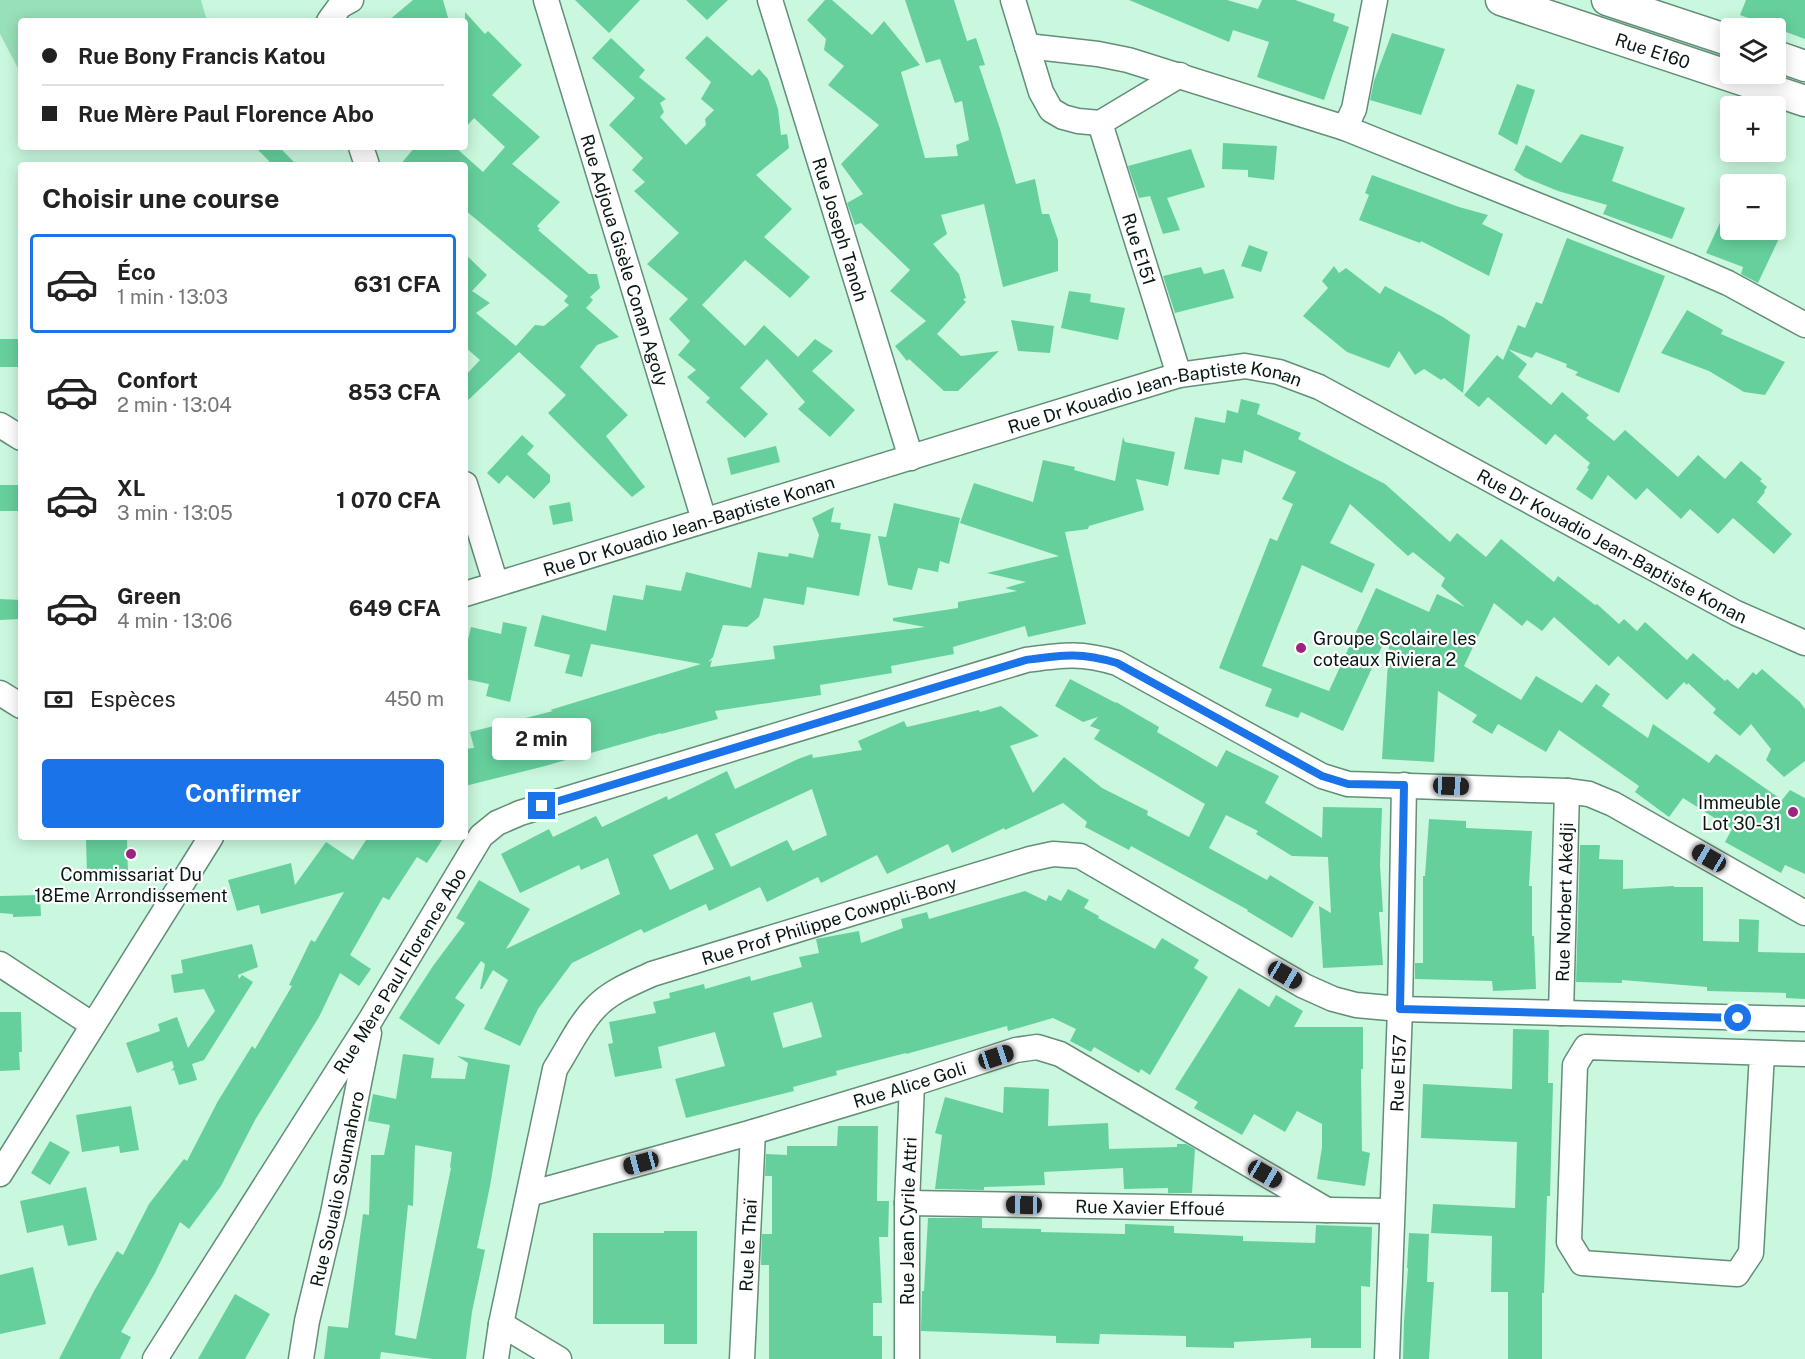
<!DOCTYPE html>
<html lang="fr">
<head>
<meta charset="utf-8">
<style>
	:root { --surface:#fff; --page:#f6f6f6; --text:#222; --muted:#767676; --line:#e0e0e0; --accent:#1a73e8 }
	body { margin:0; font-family:"Public Sans",sans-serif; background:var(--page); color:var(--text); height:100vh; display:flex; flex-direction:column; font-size:22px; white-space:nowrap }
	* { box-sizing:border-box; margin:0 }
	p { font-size:20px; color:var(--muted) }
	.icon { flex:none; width:33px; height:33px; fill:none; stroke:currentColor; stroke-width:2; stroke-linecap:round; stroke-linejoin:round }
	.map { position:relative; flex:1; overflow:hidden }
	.side { position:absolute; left:18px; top:162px; width:450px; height:678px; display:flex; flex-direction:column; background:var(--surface); border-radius:6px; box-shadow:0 3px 15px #0003 }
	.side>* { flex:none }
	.banner { position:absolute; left:18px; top:18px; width:450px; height:132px; border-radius:6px; box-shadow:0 3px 15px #0003; display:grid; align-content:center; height:132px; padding:0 24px; background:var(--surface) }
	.fabs { position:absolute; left:1720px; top:18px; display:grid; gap:12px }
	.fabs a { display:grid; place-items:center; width:66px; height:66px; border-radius:6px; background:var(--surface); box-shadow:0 3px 15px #0003; font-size:30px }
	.end { position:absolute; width:27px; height:27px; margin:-14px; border:8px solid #1a73e8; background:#fff; box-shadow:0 0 0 3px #fff }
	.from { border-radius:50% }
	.bubble { position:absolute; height:42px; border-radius:6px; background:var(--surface); box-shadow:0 3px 15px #0003; font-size:20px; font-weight:700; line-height:42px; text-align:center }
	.car { position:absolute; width:18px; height:36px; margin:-18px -9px; border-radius:8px; box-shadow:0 0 4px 2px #0007; background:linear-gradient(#222 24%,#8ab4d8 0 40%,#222 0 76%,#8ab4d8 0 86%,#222 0) }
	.banner b { display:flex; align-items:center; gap:21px; height:57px; font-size:22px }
	.banner b+b { border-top:2px solid var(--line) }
	.banner i { width:15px; height:15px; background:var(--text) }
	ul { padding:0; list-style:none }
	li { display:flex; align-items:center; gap:18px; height:99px; margin:0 12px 9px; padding:0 12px; border:3px solid transparent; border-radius:6px }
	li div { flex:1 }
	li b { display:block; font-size:22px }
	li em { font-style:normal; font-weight:700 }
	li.on { border-color:var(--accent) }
	li>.icon { width:54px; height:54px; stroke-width:1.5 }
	h2 { padding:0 24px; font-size:27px; line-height:72px }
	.pay { display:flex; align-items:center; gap:15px; height:66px; padding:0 24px; font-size:22px }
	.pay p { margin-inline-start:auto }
	.primary-button { display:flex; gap:12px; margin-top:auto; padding:12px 24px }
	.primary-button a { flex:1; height:69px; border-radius:6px; background:var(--accent); color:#fff; font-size:24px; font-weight:700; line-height:69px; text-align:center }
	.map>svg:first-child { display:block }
	.green { fill:#98e0ba }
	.building { fill:#66d09d; fill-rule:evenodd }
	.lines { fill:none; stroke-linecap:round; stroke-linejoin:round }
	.minor-casing { stroke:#638e77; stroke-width:27 }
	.tertiary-casing { stroke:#638e77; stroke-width:33 }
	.minor { stroke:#fff; stroke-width:24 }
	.tertiary { stroke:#fff; stroke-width:30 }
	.route { stroke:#1a73e8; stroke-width:8 }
	.poi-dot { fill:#9d257e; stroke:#fff; stroke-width:2 }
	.labels { text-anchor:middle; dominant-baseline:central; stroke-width:4.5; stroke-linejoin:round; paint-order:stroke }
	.street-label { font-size:18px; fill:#081911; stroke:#fff }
	.poi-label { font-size:18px; fill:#081911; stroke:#fff; text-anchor:start }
</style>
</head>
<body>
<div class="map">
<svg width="1805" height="1359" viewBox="0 0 1805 1359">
	<rect width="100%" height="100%" fill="#c9f8de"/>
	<!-- green -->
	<path class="green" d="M0,0H201L207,21H21V74L0,34Z"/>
	<!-- building -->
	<path class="building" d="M413,0H443L449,21H388Z
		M575,0H640L609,33Z
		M686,0H728L707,20Z
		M825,0H832L872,35L884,21L920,65L901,72L925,158L958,156L956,145L969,140L962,101L955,103L940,59L926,63L905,0H954L967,41L976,38L985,65L979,66L1000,129L1016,184L1035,179L1042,214H1049L1058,240V271L1003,287L984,204L941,215L947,234L933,244L959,274L966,298L963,299L966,302L937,334L961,356L999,351L958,391H944L909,359L907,361L895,346L926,321L890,291L910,270L861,223L855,225L847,203L863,194L841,164L879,125L828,85L844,66L824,50L826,39L807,20Z
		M1129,0H1227L1258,9L1262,0H1295L1335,14L1333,21L1349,27L1324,100L1257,77L1269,42L1233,30L1229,42Z
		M1746,0H1805V39L1740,15Z
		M465,12L485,34L488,31L522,65L492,95L540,137L512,164L560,202L537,226L540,229L538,230L589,274H597L600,288L590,297L593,300L586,308L619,337L597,345L580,367L628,415L606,436L645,487L632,497L548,413L566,395L519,352L465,403V376L480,360L465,347V254L487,275L472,291L490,303L476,313L516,346L535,325L544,326L569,305L564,301L568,296L465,210V165H400L415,147H455L483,172L505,147L474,118L465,128Z
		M1392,33L1445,49L1421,115L1370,100L1374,81Z
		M707,36L752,76L759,69L768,79L778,109L781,135L787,134L789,148L756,175L792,209L764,237L810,277L790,298L745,260L702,305L745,346L764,325L798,357L815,339L833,351L812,371L855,410L830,437L798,409L805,402L767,359L740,388L768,414L745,438L706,402L710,398L687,377L696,370L678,355L690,341L669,319L688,299L647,264L679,233L634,191L645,182L632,170L643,158L609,125L635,98L592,58L611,38L645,70L639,77L666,99L660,103L664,112L660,117L686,145L706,125L705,119L714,110L701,99L711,82L685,58Z
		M1517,84L1535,90L1517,145L1498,134Z
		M1581,134L1624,147L1612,181L1685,208L1672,239L1603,214L1607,205L1558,191L1524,177L1514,170L1526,145L1561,163Z
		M1223,143L1277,146L1274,180L1248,177V170L1222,169Z
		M255,147H279L297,165H273Z
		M1191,149L1205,187L1167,198L1180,230L1163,234L1150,196L1139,198L1128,166Z
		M1372,175L1459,207L1488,215L1482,224L1503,234L1489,276L1421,241L1420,243L1359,220L1369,195L1365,193Z
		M1731,199V230H1783L1758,283L1741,274L1743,267L1706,253Z
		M1567,238L1665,276L1619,393L1575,375L1578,372L1566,367L1567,364L1536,352L1532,358L1508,349L1527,364L1518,377L1551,405L1562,392L1589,415L1586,418L1614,441L1625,430L1678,477L1698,455L1725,479L1741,461L1762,479L1760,481L1767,487L1764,491L1765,492L1757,502L1792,534L1774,554L1733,518L1718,534L1690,509L1681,519L1647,488L1636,500L1608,475L1592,500L1576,489L1589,469L1587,468L1590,463L1555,434L1546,445L1488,397L1479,407L1464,395L1497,355L1503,360L1518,325L1525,328L1536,302L1542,304Z
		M1249,245L1268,252L1261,272L1241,266Z
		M1334,266L1339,273L1346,268L1380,294L1385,286L1443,317L1470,335L1463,393L1444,378L1441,380L1424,369L1415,375L1399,351L1389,368L1347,352L1303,316L1328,288L1322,281Z
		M1201,267L1204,274L1224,269L1234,298L1175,313L1163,276Z
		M1069,291L1091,294L1090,302L1125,308L1118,340L1061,328Z
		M1687,310L1723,330L1721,334L1785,362L1765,395L1744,392L1709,371L1661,353Z
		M1011,320L1054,326L1050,353L1018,351Z
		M0,339H21V367H0Z
		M1241,399L1260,404L1257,414L1301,433L1298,439L1385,484L1450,542L1457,533L1486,557L1501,539L1554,582L1558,576L1595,605L1597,604L1619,624L1624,619L1637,631L1645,622L1687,660L1693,653L1725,681L1727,679L1738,689L1753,672L1756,675L1762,669L1800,702L1805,709V761L1784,777L1766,760L1771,749L1751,724L1740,736L1713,713L1716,709L1688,683L1687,685L1684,682L1667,700L1618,656L1609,666L1554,617L1542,631L1527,620L1522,626L1494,603L1464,666L1521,700L1536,676L1582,703L1596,684L1610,694L1602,706L1648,738L1653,724L1709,763L1716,754L1782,800L1790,790L1805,798V874L1785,865L1781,873L1725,842L1732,829L1683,798L1669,817L1635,792L1639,786L1559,730L1546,752L1498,724L1492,734L1472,722L1477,715L1438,691L1434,762L1382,759L1390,629L1343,731L1301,712L1298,718L1265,706L1272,689L1219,668L1270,538L1277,541L1293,504L1282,499L1296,472L1244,450L1242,463L1222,459L1219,475L1184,469L1195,417L1225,423L1227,410L1238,413ZM1350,504L1408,556L1413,552L1445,578L1441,586L1465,607L1437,594L1429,612L1376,588L1329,691L1262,666L1302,565L1362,593L1375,564L1330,543Z
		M522,435L534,446L527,454L550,475V482L534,499L507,475L499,484L487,473Z
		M1123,437L1125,442L1175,452L1168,486L1136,479L1144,510L1089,526L1088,529L1065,532L1086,624L1028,637L1025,626L953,647L954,654L891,666L892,673L820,685L821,695L715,711L718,719L661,734V733L545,766L465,786V749L474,748L470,732L553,711L550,710L701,664L591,644L582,677L565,673L570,655L534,646L542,615L606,631L613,595L643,600L646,585L681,591L686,572L751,588L758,552L788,557L789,553L813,558L819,535L812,518L834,507L831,522L841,523L840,529L871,534L859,596L807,587L804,605L764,598L759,617L747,627L723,625L713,657L708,662L712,660L710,667L775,659L773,646L925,627L893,621V618L958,608V602L1017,591L1005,588L1026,582L987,573L1059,556L960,523L974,483L1033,502L1043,460L1075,467L1074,470L1115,481Z
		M776,446L780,462L731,475L727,458Z
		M0,485H19V511H0Z
		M570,502L573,521L553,525L549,506Z
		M894,503L960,518L949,564L940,561L938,572L918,568L912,590L888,585L878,536L886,537Z
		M0,599L21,600V619L0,620Z
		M503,622L527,627L510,702L486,696L489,684L465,679V652L471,627L501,634Z
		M1070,679L1116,703V702L1159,727L1157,732L1217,767L1226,750L1279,776L1265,803L1322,838L1323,807L1382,808L1380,865L1383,912H1379L1383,965L1323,968L1319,906L1331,913L1328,857L1292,856L1256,834L1258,831L1226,815L1209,848L1267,880L1270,875L1314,902L1292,938L1247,911L1248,910L1131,846L1129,850L1085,827L1087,822L1063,803L1005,830L1004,828L952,853L948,844L887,874L877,855L821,883L818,877L767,902L760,887L709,911L706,904L644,933L641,929L572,963L538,1009L520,1046L484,1029L508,980L493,970L482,989H480L485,964L481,961L455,998L465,1005L439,1045L399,1018L433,966L465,923L456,918L479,880L530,909L506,949L620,894L608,858L581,870L579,865L520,893L501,854L549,829L553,837L596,816L602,827L667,796L668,800L727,771L735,789L798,759L812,754L813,758L862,750L858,741L904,721L907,727L979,710L980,712L1001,706L1039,736L1010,746L1033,793L1064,757L1102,788L1148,811L1147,815L1189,837L1205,804L1094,739L1100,730L1090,726L1098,717L1083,722L1055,706ZM812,789L827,835L793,851L787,840L731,867L715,834ZM697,834L714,869L670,890L653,855Z
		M1429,819L1466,821V828L1532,831L1529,886H1532V936H1534L1536,989L1493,991L1492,981L1415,979V963H1423V876H1425Z
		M368,837H444L427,863L417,857L389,900L383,897L350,955L371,969L359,986L340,973L319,1017L255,1120L221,1186L189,1229L180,1222L155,1273L121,1332L131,1337L120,1359H59L94,1291L117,1251L123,1255L149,1204L184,1159L187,1161L218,1101L252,1046L255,1049L292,986L289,985L311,940L315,942L344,892L261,914L259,905L237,911L228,880L291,863L295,885L326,842L353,860Z
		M127,838L128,875L87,876L86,839Z
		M1580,845H1600L1599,859L1623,860V889L1674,886V887H1703V941L1739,942V919L1759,920L1758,952L1805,953V999L1786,998V993L1707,991V987L1622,980V983L1576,982Z
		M1068,889L1089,900L1084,908L1099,916L1098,918L1155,949L1162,938L1199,960L1194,968L1208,977L1150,1075L1141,1069L1139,1073L1094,1047L1091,1052L1070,1041L1076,1029L1053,1018L1008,1031L1007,1026L906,1054V1053L836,1071L837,1075L793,1087L794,1091L686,1118L675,1079L725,1066L715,1032L658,1047L662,1068L615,1077L608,1044L613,1043L609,1022L656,1013L653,1002L670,998L669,993L704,984L705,989L750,976L751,981L802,967L799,957L819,953L816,939L859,931L861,943L903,928L901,919L927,912L929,919L1025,891L1046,901L1049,895L1061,901ZM812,1002L822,1037L783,1048L773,1013Z
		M40,895L41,916L13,917V914L0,913V896Z
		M252,944L258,967L238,975L239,979L242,975L253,982L204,1060L192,1064L197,1080L179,1085L174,1070L171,1071L174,1067L172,1061L137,1073L126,1043L160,1031L158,1024L177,1017L188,1048L215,1011L204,989L174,993L171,975L183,973L181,960Z
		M1239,988L1269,1007L1276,995L1303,1011L1294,1027H1363V1069H1361L1362,1151L1370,1153L1365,1186L1317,1179L1322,1147V1124L1297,1111L1285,1132L1254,1114L1242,1135L1194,1108L1198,1102L1175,1089Z
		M0,1012H21L22,1052H19L20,1070L0,1071Z
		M1513,1029L1549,1030L1548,1083H1553L1550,1196H1547L1544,1293H1542V1359H1508V1292H1491L1492,1236L1431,1233L1433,1204L1515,1208L1517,1142L1421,1138L1423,1084L1512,1089Z
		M403,1054L434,1058L431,1078L465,1079L468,1063L457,1056L510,1065L490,1186L477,1248L485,1250L472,1312L466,1359H433L381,1352L380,1359H324L328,1326L348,1328L363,1214L369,1215L371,1155H384L390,1125L368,1121L373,1094L396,1099ZM415,1145L452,1152L450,1167L451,1168L416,1339L395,1335L408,1205L413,1206Z
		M1004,1087L1049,1089L1048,1126L1108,1123L1109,1149L1177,1147V1144H1186L1195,1149L1192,1193H1168V1188L1124,1189L1123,1168L1044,1172L1045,1185L984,1187V1190L935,1189L942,1135L935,1133L945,1097L1003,1113Z
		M131,1106L139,1150L120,1153L119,1146L82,1152L76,1115Z
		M838,1126H878L877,1201H889L888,1237H879L882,1303H873V1336H882V1359H769V1265H761L762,1234H772V1176H765L766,1154L787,1155V1146H837Z
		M50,1141L70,1152L50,1185L31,1173Z
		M86,1187L97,1240L68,1246L63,1225L27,1233L20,1201Z
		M928,1218H982V1228L1041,1229V1232L1125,1234V1224L1174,1226V1233L1243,1236V1241L1315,1243L1316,1225L1372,1227L1370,1287L1361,1286V1348H1311V1338L1234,1342V1348L1186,1347V1336L1100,1334L1099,1344L1056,1343V1336L921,1331L922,1291H924Z
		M664,1231H697V1344H664V1324H593V1233H664Z
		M1409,1233L1429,1234L1427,1282H1434L1429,1359H1403L1404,1321L1408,1268H1407Z
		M33,1267L46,1324L0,1334V1275Z
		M235,1294L270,1314L245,1359H198Z"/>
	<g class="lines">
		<defs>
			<g id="minor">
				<path id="s1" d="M546,0L704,520"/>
				<path id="s2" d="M770,0L911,458"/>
				<path d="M1013,0L1041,92L1051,110L1063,117L1078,121L1100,123L1180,75"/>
				<path d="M329,21L340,6L351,0"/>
				<path d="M1027,46L1098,54L1128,60L1345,128L1689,266L1728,283L1805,325"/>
				<path id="s3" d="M1100,123L1179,375"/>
				<path d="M1345,128L1354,109L1375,0"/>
				<path d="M361,147L367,165"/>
				<path d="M0,425L21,438"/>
				<path d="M465,484L496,584"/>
				<path id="s4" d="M465,594L1179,375L1245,366L1279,372L1319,387L1736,613L1805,643"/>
				<path d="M0,693L21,706"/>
				<path d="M0,964L93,1025"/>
				<path id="s5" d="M1561,1013L1567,791"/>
				<path d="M1762,1053L1751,1253L1737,1274L1582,1263L1569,1242L1575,1065L1586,1047L1805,1054"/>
				<path d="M0,1174L211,837"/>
				<path id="s6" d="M529,1194L753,1132L912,1084L1016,1050L1037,1047L1060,1054L1327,1210"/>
				<path id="s7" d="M907,1203L1391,1211"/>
				<path d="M501,1324L559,1359"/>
				<path id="s8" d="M155,1359L371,1019L481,836L497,823L520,813L1026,660C1063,655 1080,652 1117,663L1322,776L1348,784L1567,791L1589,794L1613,804L1805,913"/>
				<path id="s9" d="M301,1359L307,1321L333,1213L369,1033"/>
				<path id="s10" d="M496,1359L501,1324L555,1069C568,1049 579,1024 596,1007C611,991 633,983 652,974L1030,859L1053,854L1080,856L1304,986L1333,999L1356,1005L1400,1009L1805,1019"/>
				<path id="s11" d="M742,1359L753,1132"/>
				<path id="s12" d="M907,1359V1203L912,1084"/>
				<path id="s13" d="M1387,1359L1400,1009L1404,785"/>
			</g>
			<g id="tertiary">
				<path id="s14" d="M1501,0L1805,101"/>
				<path d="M1607,0L1731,41"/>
				<path d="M1776,56L1805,66"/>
			</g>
		</defs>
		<!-- minor casing -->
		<use href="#minor" class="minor-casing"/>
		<!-- tertiary casing -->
		<use href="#tertiary" class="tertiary-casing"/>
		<!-- minor -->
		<use href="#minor" class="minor"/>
		<!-- tertiary -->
		<use href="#tertiary" class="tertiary"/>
	</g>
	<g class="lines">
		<!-- route -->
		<path class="route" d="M542,806L1026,660C1063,655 1080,652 1117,663L1322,776L1348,784L1404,785L1400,1009L1738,1018"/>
	</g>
	<!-- markers -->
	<g class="poi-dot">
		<circle cx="1301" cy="648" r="6"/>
		<circle cx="1793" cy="812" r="6"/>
		<circle cx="131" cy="854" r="6"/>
	</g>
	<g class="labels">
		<!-- street labels -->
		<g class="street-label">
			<text stroke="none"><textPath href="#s14" startOffset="160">Rue E160</textPath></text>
			<text stroke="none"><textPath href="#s2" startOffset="240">Rue Joseph Tanoh</textPath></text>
			<text stroke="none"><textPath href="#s3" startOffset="132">Rue E151</textPath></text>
			<text stroke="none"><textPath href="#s1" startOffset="272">Rue Adjoua Gisèle Conan Agoly</textPath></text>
			<text stroke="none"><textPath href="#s4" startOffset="720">Rue Dr Kouadio Jean-Baptiste Konan</textPath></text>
			<text stroke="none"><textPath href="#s4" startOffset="234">Rue Dr Kouadio Jean-Baptiste Konan</textPath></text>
			<text stroke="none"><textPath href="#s4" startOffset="1224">Rue Dr Kouadio Jean-Baptiste Konan</textPath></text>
			<text stroke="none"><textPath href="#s5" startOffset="111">Rue Norbert Akédji</textPath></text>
			<text stroke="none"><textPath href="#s10" startOffset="621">Rue Prof Philippe Cowppli-Bony</textPath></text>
			<text stroke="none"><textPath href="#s8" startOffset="459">Rue Mère Paul Florence Abo</textPath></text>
			<text stroke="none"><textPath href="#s13" startOffset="286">Rue E157</textPath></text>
			<text stroke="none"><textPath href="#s6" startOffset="396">Rue Alice Goli</textPath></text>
			<text stroke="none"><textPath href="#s9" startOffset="174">Rue Soualio Soumahoro</textPath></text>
			<text stroke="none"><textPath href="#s7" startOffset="243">Rue Xavier Effoué</textPath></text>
			<text stroke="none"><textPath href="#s12" startOffset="138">Rue Jean Cyrile Attri</textPath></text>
			<text stroke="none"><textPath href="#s11" startOffset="114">Rue le Thaï</textPath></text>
		</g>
		<!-- poi labels -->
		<g class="poi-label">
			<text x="1313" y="638">Groupe Scolaire les<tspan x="1313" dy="21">coteaux Riviera 2</tspan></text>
			<text x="1781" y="802" text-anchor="end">Immeuble<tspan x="1781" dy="21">Lot 30-31</tspan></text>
			<text x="131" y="874" text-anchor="middle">Commissariat Du<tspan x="131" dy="21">18Eme Arrondissement</tspan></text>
		</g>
	</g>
</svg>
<div class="fabs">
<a><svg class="icon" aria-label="layers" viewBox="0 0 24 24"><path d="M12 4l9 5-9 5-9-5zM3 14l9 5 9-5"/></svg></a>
<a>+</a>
<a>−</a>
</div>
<i class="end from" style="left:1738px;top:1018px"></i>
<i class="end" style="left:542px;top:806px"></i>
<div class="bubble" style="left:492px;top:718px;width:99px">2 min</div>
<i class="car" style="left:1451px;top:786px;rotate:92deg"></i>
<i class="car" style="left:1709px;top:858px;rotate:300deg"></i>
<i class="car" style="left:1285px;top:975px;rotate:120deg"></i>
<i class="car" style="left:996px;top:1057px;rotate:72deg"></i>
<i class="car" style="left:641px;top:1163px;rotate:255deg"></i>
<i class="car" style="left:1265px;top:1174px;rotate:120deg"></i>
<i class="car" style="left:1024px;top:1205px;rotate:271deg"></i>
<div class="banner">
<b><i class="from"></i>Rue Bony Francis Katou</b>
<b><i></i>Rue Mère Paul Florence Abo</b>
</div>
<section class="side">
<h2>Choisir une course</h2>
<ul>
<li class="on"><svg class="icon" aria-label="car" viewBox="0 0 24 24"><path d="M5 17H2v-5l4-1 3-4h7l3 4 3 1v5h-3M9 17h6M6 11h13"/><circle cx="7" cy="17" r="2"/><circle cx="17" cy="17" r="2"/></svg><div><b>Éco</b><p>1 min · 13:03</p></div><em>631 CFA</em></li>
<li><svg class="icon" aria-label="car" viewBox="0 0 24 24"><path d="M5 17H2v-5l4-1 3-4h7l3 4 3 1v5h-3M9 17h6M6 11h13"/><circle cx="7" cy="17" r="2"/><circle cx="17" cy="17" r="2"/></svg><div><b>Confort</b><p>2 min · 13:04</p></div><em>853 CFA</em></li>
<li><svg class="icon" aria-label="car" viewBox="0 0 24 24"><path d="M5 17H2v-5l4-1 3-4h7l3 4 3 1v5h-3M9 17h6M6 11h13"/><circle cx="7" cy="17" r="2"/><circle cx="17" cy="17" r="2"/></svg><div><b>XL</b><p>3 min · 13:05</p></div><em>1 070 CFA</em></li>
<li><svg class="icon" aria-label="car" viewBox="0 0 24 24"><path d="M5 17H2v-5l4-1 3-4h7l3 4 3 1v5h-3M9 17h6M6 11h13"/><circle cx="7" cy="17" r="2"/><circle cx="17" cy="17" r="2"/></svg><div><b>Green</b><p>4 min · 13:06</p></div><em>649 CFA</em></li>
</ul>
<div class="pay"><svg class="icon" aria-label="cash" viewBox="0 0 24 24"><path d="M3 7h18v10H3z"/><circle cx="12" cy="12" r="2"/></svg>Espèces<p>450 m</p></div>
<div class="primary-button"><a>Confirmer</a></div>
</section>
</div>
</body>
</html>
